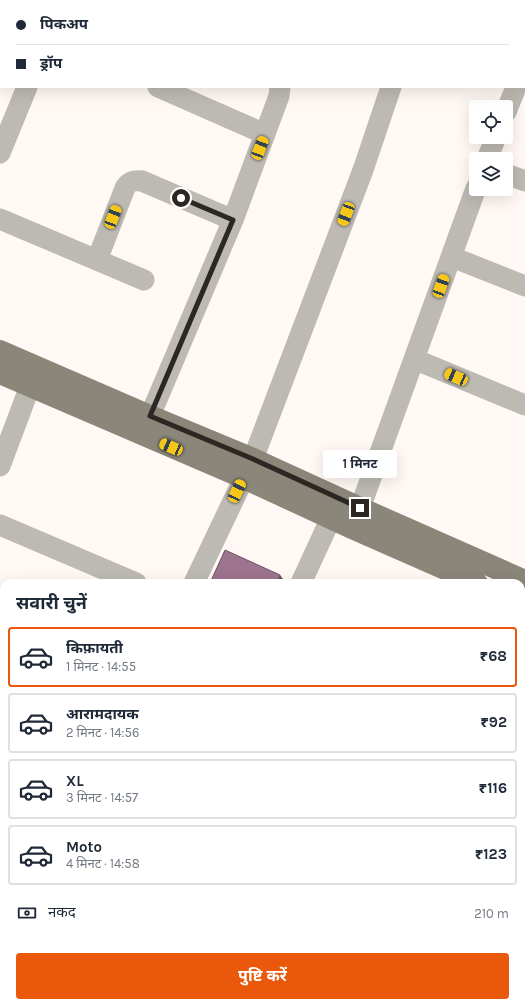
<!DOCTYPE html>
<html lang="hi">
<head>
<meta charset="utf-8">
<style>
	:root { --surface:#fff; --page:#f2f2f3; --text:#1f2937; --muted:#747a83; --line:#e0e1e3; --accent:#ea580c }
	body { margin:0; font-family:Karla,"Noto Sans Devanagari",sans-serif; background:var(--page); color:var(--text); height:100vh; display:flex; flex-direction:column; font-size:15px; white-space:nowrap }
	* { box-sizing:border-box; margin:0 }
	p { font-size:13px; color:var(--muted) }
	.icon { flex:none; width:22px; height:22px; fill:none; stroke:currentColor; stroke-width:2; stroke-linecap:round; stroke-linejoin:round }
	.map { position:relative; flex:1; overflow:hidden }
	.drawer { position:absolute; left:0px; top:579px; width:525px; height:428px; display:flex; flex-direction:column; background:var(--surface); border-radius:12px 12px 0 0; box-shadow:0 4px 16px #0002 }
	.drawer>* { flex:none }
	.top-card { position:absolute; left:0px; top:0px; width:525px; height:88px; box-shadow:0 4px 16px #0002; display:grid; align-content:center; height:88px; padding:0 16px; background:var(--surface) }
	.controls { position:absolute; left:469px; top:100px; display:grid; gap:8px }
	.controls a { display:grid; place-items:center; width:44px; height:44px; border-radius:4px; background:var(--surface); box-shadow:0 4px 16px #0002; font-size:20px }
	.end { position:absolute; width:18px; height:18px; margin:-9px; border:5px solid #2d2723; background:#fff; box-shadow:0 0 0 2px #fff }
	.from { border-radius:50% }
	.bubble { position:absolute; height:28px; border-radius:4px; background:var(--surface); box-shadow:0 4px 16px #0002; font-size:13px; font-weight:700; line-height:28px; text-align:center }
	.car { position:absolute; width:12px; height:24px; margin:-12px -6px; border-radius:5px; box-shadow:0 0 3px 1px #0007; background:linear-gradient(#f5c518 24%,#345 0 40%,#f5c518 0 76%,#345 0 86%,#f5c518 0) }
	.top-card b { display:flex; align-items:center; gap:14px; height:38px; font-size:15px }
	.top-card b+b { border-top:1px solid var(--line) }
	.top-card i { width:10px; height:10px; background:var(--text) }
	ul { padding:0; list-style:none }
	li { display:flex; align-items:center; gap:12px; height:60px; margin:0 8px 6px; padding:0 8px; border:2px solid var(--line); border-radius:4px }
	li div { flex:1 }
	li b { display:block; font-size:15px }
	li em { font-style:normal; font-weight:700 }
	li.active { border-color:var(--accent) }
	li>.icon { width:36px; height:36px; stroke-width:1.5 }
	h2 { padding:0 16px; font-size:18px; line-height:48px }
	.pay { display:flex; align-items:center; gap:10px; height:44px; padding:0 16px; font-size:15px }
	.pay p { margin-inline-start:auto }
	.action { display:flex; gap:8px; margin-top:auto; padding:8px 16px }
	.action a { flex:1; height:46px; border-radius:4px; background:var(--accent); color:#fff; font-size:16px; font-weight:700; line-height:46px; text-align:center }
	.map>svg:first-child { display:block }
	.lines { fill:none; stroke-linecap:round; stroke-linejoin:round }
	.minor { stroke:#bdbab3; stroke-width:21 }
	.major { stroke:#8a8679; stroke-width:22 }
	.shaded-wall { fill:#6e5163 }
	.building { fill:#9d748d; stroke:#6e5163 }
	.route { stroke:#2d2723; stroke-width:5 }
</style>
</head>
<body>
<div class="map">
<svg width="525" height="1007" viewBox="0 0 525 1007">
	<rect width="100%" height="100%" fill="#fff8f4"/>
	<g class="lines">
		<!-- minor -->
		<path class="minor" d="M44,0V1
			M207,0L209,1
			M265,0V1
			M350,1V0
			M421,1V0
			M524,68L525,66
			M158,87L265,134
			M506,112L516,87
			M0,153L27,87
			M487,159L496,137
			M506,174L525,181
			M0,219L144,280
			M452,257L525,286
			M97,260L125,188C129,181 134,180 142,181L233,220
			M414,359L525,405
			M150,416L233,220L279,96L280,87
			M0,466L30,386
			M360,508L476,188
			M0,525L136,583
			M194,583L253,459L363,170L391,87
			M301,583L331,518
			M0,634L4,636
			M521,860H525
			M0,964H4
			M22,1003V1007
			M134,1003V1007"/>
		<!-- major -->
		<path class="major" d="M0,351L150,416L253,459L360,508L525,581
			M0,373L244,478L352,528L477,583
			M521,602L525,604"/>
	</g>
	<!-- shaded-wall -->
	<path class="shaded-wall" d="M280,575L286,583H277Z"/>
	<!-- building -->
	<path class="building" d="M225,550L280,575L277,583H210Z"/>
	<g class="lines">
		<!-- route -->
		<path class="route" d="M181,198L233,220L150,416L253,459L360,508"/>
	</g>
</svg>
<div class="controls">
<a><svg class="icon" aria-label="locate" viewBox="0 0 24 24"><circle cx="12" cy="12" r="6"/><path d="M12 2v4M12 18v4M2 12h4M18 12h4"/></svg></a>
<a><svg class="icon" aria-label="layers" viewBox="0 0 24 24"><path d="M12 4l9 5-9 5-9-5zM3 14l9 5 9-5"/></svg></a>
</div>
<i class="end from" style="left:181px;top:198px"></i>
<i class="end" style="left:360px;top:508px"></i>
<div class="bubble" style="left:323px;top:450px;width:74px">1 मिनट</div>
<i class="car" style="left:260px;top:148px;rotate:21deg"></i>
<i class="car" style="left:346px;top:214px;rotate:201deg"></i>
<i class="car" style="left:113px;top:217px;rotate:21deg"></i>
<i class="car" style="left:441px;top:286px;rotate:20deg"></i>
<i class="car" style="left:456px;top:377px;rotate:293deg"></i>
<i class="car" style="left:171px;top:447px;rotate:293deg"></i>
<i class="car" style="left:237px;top:491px;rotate:25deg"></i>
<div class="top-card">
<b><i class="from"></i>पिकअप</b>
<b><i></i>ड्रॉप</b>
</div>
<section class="drawer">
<h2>सवारी चुनें</h2>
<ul>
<li class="active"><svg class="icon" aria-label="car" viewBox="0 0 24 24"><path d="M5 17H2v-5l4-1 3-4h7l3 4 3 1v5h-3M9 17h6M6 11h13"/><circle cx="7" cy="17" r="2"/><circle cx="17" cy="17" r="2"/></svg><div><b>किफ़ायती</b><p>1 मिनट · 14:55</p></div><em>₹68</em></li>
<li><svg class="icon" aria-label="car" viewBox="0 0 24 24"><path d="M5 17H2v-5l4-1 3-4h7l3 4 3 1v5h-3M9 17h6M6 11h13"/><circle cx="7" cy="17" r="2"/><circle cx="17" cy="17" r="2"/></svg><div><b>आरामदायक</b><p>2 मिनट · 14:56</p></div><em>₹92</em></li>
<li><svg class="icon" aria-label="car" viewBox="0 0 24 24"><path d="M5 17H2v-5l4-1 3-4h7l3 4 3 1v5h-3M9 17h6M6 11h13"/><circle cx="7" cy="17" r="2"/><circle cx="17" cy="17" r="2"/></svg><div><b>XL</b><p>3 मिनट · 14:57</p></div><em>₹116</em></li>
<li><svg class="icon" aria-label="car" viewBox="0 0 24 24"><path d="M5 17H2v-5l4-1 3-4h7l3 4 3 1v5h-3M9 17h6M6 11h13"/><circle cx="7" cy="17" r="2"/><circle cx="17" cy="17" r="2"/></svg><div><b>Moto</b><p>4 मिनट · 14:58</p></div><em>₹123</em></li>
</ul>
<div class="pay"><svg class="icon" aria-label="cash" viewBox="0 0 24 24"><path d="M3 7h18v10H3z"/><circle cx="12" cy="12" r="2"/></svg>नकद<p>210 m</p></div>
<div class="action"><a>पुष्टि करें</a></div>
</section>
</div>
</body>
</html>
